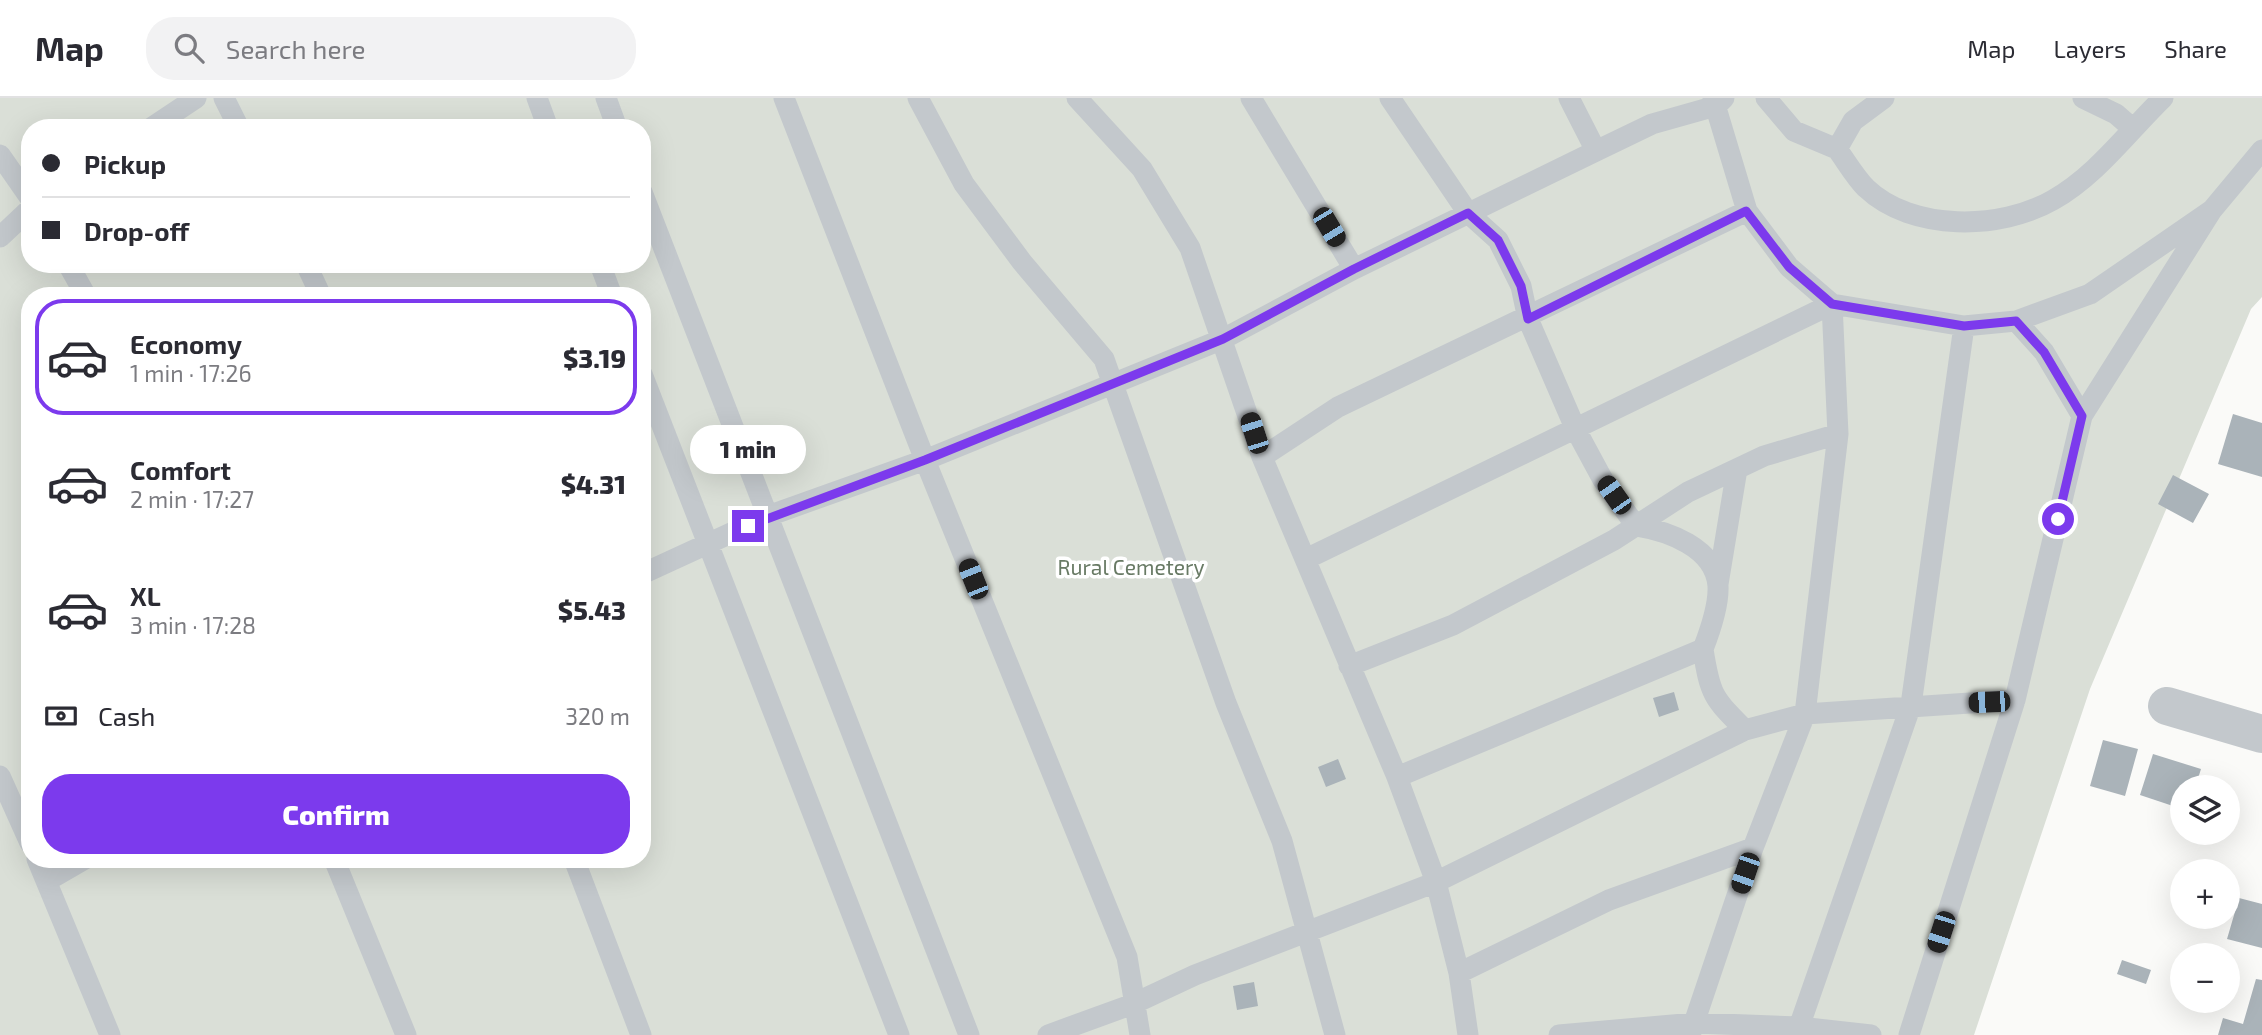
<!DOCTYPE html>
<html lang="en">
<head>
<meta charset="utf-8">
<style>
	:root { --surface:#fff; --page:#f2f2f3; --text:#2b2b33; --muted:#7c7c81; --line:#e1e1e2; --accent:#7c3aed }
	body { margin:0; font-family:"Exo 2",sans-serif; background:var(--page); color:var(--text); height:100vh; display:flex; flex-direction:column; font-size:26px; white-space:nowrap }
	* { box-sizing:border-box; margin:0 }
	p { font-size:23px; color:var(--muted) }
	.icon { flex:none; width:38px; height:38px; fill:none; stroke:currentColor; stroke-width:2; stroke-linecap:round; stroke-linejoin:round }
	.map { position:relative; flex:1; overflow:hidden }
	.side { position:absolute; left:21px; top:189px; width:630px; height:581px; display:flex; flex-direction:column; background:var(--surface); border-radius:28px; box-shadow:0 7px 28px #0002 }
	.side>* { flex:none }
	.banner { position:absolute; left:21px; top:21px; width:630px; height:154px; border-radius:28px; box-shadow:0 7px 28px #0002; display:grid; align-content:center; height:154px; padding:0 21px; background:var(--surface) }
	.controls { position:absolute; left:2170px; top:677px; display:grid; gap:14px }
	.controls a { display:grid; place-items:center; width:70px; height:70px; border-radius:50%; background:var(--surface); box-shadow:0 7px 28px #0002; font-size:35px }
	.end { position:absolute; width:32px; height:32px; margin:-16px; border:9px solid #7c3aed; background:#fff; box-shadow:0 0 0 4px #fff }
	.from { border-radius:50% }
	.bubble { position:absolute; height:49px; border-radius:24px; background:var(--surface); box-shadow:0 7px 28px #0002; font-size:23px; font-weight:800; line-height:49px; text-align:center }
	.car { position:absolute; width:21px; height:42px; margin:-21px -10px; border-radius:9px; box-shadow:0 0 5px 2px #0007; background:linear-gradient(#222 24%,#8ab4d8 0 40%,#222 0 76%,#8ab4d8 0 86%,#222 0) }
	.banner b { display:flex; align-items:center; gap:24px; height:66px; font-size:26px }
	.banner b+b { border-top:2px solid var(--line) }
	.banner i { width:18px; height:18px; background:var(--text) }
	ul { padding:12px 0 0; list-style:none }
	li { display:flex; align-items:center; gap:21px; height:116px; margin:0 14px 10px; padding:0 7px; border:4px solid transparent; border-radius:28px }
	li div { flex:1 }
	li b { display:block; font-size:26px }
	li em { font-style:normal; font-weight:800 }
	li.selected { border-color:var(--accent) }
	li>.icon { width:63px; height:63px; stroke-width:1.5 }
	.pay { display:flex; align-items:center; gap:18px; height:77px; padding:0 21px; font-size:26px }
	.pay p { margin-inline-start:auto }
	.cta { display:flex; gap:14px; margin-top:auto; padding:14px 21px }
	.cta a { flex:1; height:80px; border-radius:28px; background:var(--accent); color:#fff; font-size:28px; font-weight:800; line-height:80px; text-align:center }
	header { display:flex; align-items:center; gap:42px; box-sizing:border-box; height:98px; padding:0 35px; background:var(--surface); border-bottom:2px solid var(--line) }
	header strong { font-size:33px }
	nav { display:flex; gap:38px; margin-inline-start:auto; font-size:24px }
	.search { width:490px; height:63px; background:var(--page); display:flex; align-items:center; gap:18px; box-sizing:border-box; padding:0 24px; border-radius:28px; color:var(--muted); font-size:26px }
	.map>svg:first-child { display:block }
	.green { fill:#dadfd7; fill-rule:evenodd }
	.building { fill:#aab3b9 }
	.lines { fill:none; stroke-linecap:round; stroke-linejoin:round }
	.service { stroke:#c3c8cc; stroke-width:21 }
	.minor { stroke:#c3c8cc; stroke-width:38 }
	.route { stroke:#7c3aed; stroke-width:9 }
	.labels { text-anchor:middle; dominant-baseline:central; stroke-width:7; stroke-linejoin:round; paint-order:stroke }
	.park-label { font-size:21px; fill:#687a64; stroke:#fff }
</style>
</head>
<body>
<header>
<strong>Map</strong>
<div class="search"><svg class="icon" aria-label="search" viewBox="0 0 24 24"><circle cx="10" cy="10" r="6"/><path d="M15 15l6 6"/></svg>Search here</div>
<nav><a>Map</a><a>Layers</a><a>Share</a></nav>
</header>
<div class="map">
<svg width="2262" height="937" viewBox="0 0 2262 937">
	<rect width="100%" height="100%" fill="#fafaf8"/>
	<!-- green -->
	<path class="green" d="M0,0H2262V199L2251,211L2090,591L1974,937H0ZM30,30H642V166H30ZM30,198H642V761H30Z"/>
	<!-- building -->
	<path class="building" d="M2233,316L2262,325V379L2218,366Z
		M2173,377L2209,396L2193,425L2158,406Z
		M1674,594L1679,612L1659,619L1653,600Z
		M2103,642L2138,651L2125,698L2090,688Z
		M2153,656L2201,671L2195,690H2182V711L2140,697Z
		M1338,661L1346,681L1326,689L1318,669Z
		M2239,800L2262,806V850L2227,841Z
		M2122,862L2151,872L2146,886L2117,876Z
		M2256,881L2262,882V937H2218L2223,920L2243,926Z
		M1254,884L1258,908L1237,912L1233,888Z"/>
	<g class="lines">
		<!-- service -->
		<path class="service" d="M224,0L239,30
			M537,0L548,30
			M606,0L617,30
			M784,0L925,362L1127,859L1140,937
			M918,0L964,86L1022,164L1104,261L1226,605L1282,743L1335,937
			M1077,0L1142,71L1190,150L1262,359L1397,679L1436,784L1459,875L1468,937
			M1251,0L1354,171
			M1390,0L1468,115L1498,142L1521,188L1528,221L1576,332L1603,382L1636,428C1667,433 1715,449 1718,488C1719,508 1710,533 1703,551
			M1569,0L1596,53
			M1713,0L1747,113L1789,169L1832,206L1964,228L2016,223L2090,196L2212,112L2262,52
			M1766,0L1794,33L1837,51
			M1884,0L1853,23L1837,51C1846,63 1855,79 1866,90C1912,134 2001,132 2053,102C2096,78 2128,34 2163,0
			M2083,0L2116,16L2132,30
			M151,30L196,0
			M0,57L30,100
			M642,94L969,937
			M0,139L30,111
			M68,166L86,198
			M306,166L321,198
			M600,166L612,198
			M2016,223L2044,254L2082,318
			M642,276L899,937
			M1262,359L1338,309L1747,113
			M1306,461L1832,206
			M642,476L768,418L925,362L1223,241L1354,171L1596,53L1652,26L1716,8L1724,0
			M1718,486L1737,371
			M1349,568L1453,527L1614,442L1688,394L1764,358L1838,336
			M0,678L30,745
			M1397,679L1703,551C1710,597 1713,600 1745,632
			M37,761L110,937
			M334,761L406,937
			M574,761L641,937
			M47,783L85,761
			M1459,875L1609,802L1753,750
			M1799,929L1911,607L1964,228
			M1048,937L1133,906L1195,877L1436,784L1745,632L1805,616L2015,602
			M1559,937L1695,925L1799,929L1871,937
			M1690,937L1753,750L1805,616L1838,336L1832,206
			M1909,937L2015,602L2082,318L2212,112"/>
		<!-- minor -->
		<path class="minor" d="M2167,608L2262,636"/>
	</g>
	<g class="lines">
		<!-- route -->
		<path class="route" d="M748,428L925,362L1223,241L1354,171L1468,115L1498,142L1521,188L1528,221L1746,113L1789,169L1832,206L1964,228L2016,223L2044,254L2082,318L2058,421"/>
	</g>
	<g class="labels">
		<!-- park labels -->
		<g class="park-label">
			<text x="1131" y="468">Rural Cemetery</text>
		</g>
	</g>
</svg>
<div class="controls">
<a><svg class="icon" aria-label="layers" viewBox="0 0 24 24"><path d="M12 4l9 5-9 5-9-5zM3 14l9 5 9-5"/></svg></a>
<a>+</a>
<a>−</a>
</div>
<i class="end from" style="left:2058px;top:421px"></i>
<i class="end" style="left:748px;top:428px"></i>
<div class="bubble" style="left:690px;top:327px;width:116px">1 min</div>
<i class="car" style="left:1329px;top:129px;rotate:149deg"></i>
<i class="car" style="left:1254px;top:335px;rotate:342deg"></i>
<i class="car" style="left:1614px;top:397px;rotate:325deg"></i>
<i class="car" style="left:973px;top:481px;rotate:338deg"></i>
<i class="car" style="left:1989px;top:604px;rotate:268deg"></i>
<i class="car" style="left:1745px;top:775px;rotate:199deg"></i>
<i class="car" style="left:1941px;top:834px;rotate:198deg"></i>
<div class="banner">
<b><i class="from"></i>Pickup</b>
<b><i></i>Drop-off</b>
</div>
<section class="side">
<ul>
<li class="selected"><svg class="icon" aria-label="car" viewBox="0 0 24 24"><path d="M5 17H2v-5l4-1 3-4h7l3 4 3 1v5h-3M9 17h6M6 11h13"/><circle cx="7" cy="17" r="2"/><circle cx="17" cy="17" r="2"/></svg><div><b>Economy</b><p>1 min · 17:26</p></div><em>$3.19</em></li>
<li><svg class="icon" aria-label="car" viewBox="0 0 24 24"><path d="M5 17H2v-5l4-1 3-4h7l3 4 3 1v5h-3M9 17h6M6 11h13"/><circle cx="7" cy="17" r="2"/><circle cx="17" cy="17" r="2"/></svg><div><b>Comfort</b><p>2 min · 17:27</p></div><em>$4.31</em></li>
<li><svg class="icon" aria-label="car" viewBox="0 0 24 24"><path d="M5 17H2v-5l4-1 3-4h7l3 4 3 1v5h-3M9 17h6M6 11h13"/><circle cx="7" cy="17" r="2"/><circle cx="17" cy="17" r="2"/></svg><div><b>XL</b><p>3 min · 17:28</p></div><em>$5.43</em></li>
</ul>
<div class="pay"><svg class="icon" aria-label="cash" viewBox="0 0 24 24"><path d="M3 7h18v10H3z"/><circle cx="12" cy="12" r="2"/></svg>Cash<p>320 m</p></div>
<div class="cta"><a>Confirm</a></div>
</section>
</div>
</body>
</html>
